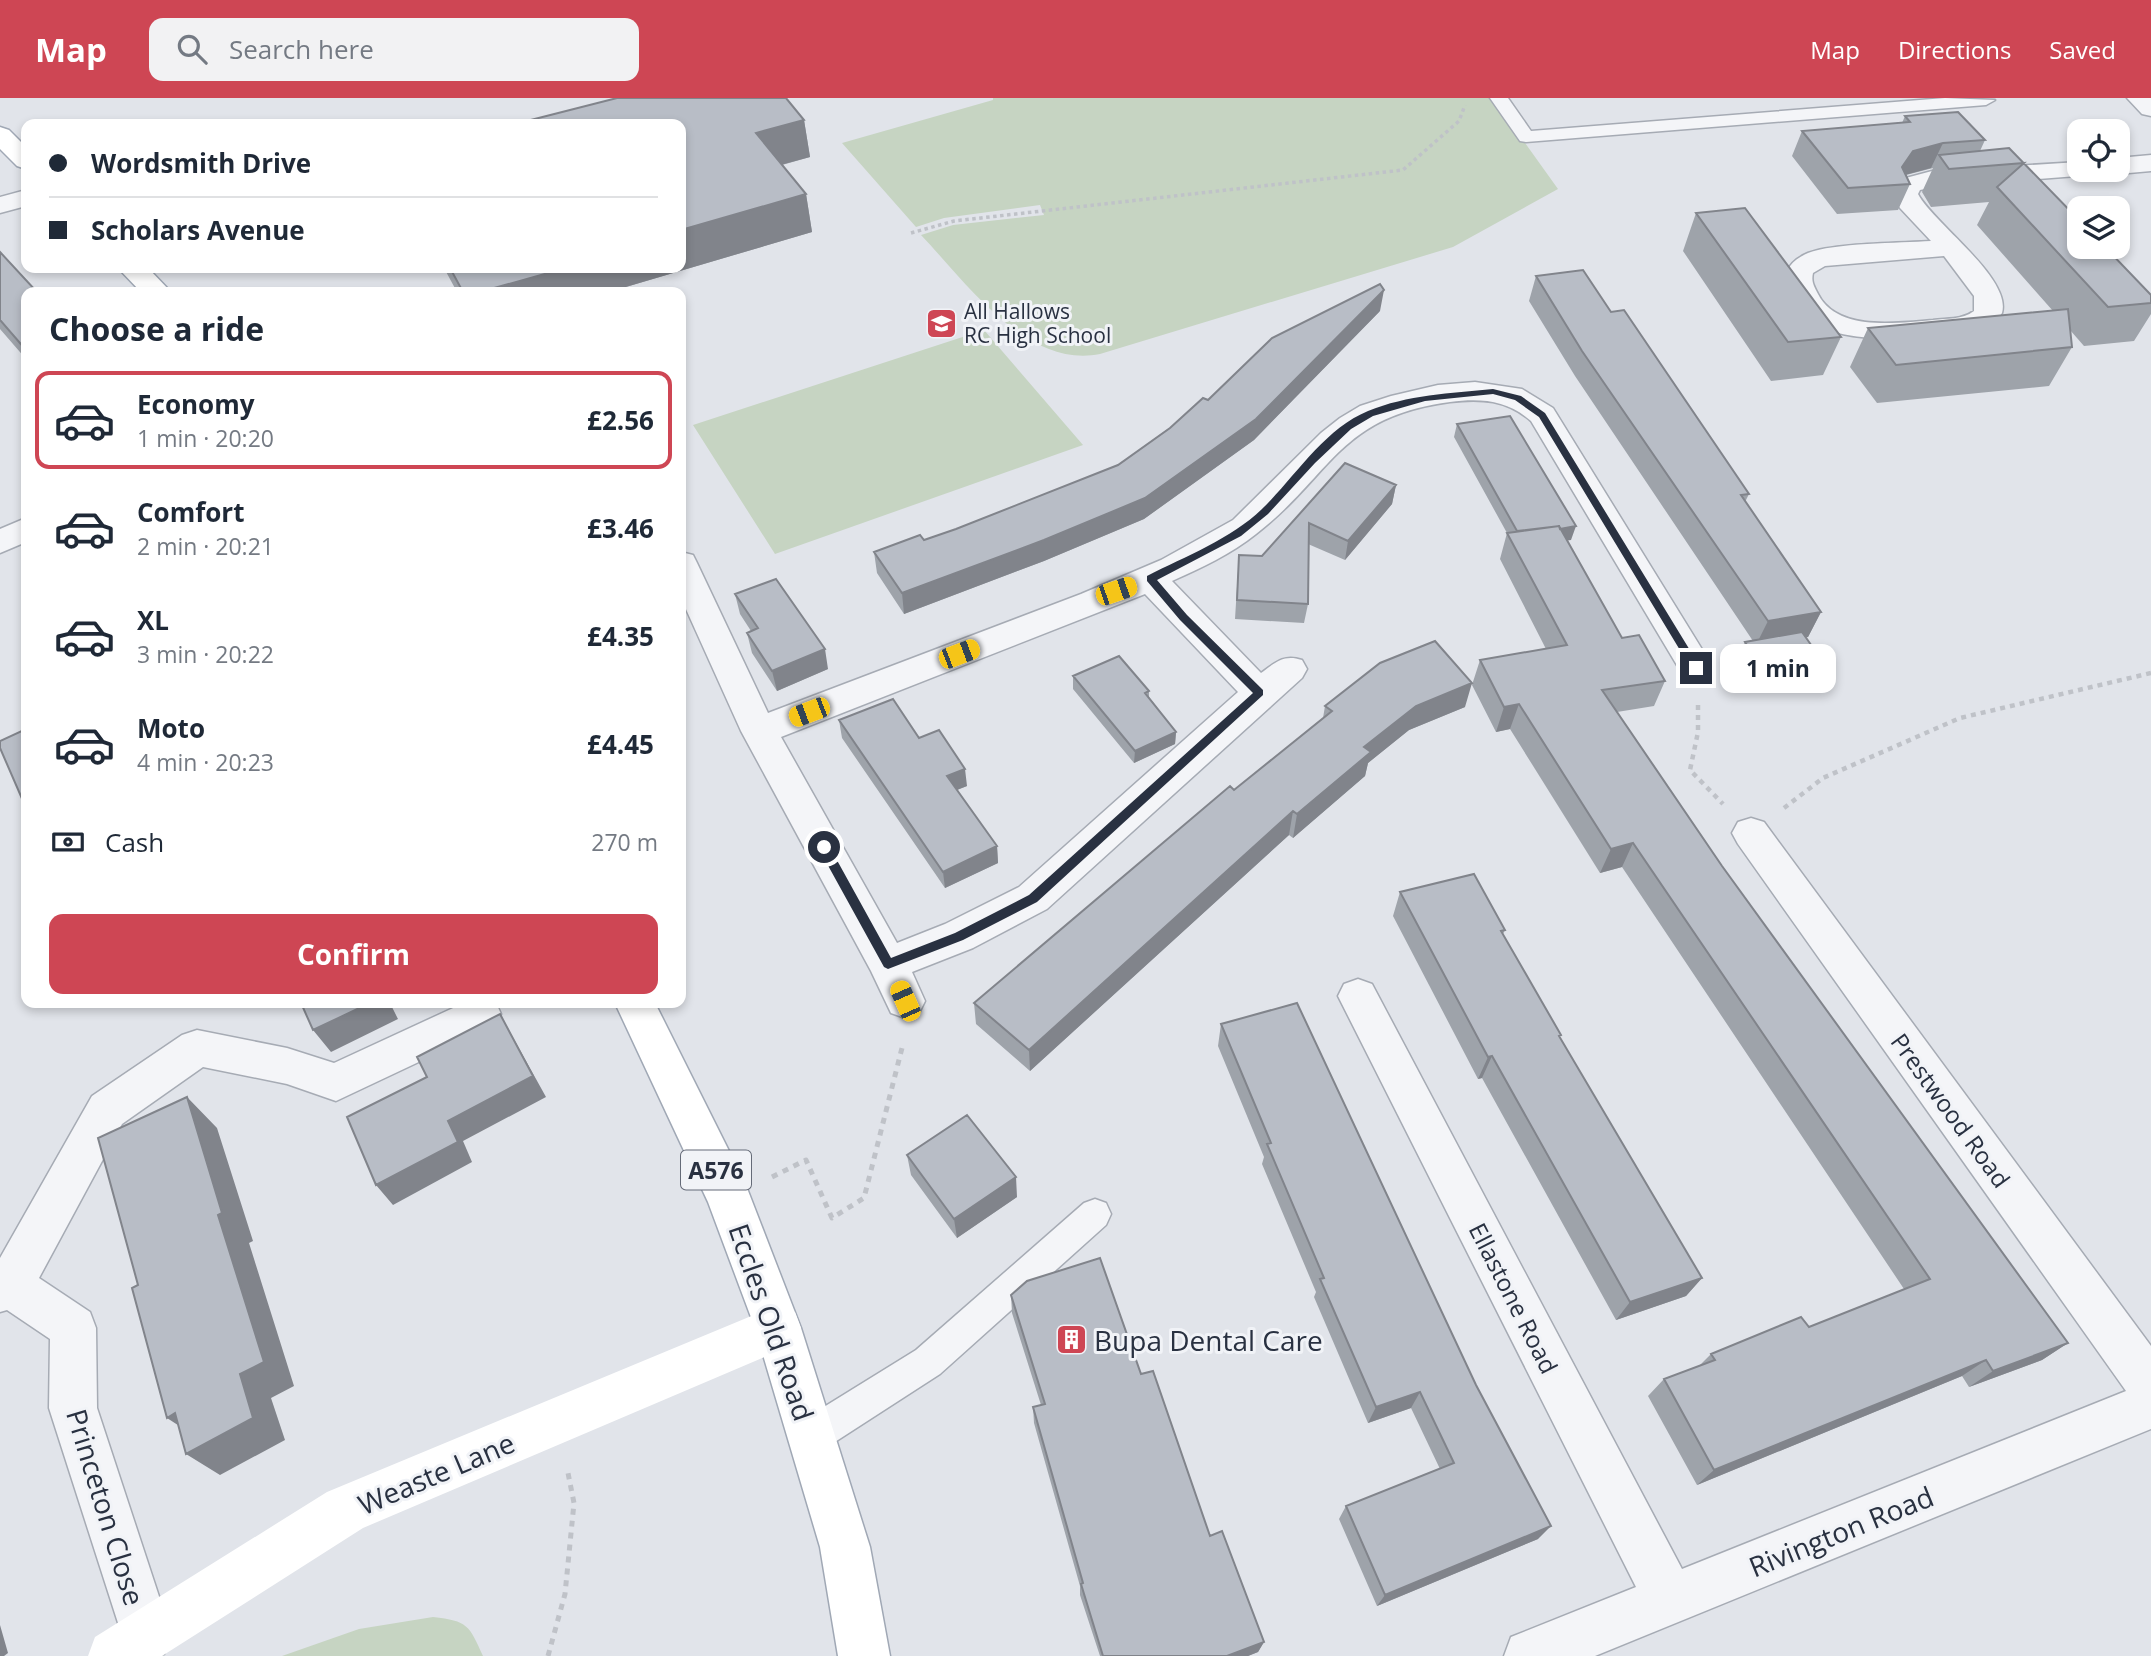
<!DOCTYPE html>
<html lang="en">
<head>
<meta charset="utf-8">
<style>
	:root { --surface:#fff; --page:#f2f2f3; --text:#1f2937; --muted:#747a83; --line:#e0e1e3; --accent:#ce4654 }
	body { margin:0; font-family:"Open Sans",sans-serif; background:var(--page); color:var(--text); height:100vh; display:flex; flex-direction:column; font-size:26px; white-space:nowrap }
	* { box-sizing:border-box; margin:0 }
	p { font-size:23px; color:var(--muted) }
	.icon { flex:none; width:38px; height:38px; fill:none; stroke:currentColor; stroke-width:2; stroke-linecap:round; stroke-linejoin:round }
	.map { position:relative; flex:1; overflow:hidden }
	.panel { position:absolute; left:21px; top:189px; width:665px; height:721px; display:flex; flex-direction:column; background:var(--surface); border-radius:14px; box-shadow:0 4px 10px #0003 }
	.panel>* { flex:none }
	.guide { position:absolute; left:21px; top:21px; width:665px; height:154px; border-radius:14px; box-shadow:0 4px 10px #0003; display:grid; align-content:center; height:154px; padding:0 28px; background:var(--surface) }
	.tools { position:absolute; left:2067px; top:21px; display:grid; gap:14px }
	.tools a { display:grid; place-items:center; width:63px; height:63px; border-radius:14px; background:var(--surface); box-shadow:0 4px 10px #0003; font-size:35px }
	.end { position:absolute; width:32px; height:32px; margin:-16px; border:9px solid #293141; background:#fff; box-shadow:0 0 0 4px #fff }
	.from { border-radius:50% }
	.bubble { position:absolute; height:49px; border-radius:14px; background:var(--surface); box-shadow:0 4px 10px #0003; font-size:23px; font-weight:700; line-height:49px; text-align:center }
	.car { position:absolute; width:21px; height:42px; margin:-21px -10px; border-radius:9px; box-shadow:0 0 5px 2px #0007; background:linear-gradient(#f5c518 24%,#345 0 40%,#f5c518 0 76%,#345 0 86%,#f5c518 0) }
	.guide b { display:flex; align-items:center; gap:24px; height:66px; font-size:26px }
	.guide b+b { border-top:2px solid var(--line) }
	.guide i { width:18px; height:18px; background:var(--text) }
	ul { padding:0; list-style:none }
	li { display:flex; align-items:center; gap:21px; height:98px; margin:0 14px 10px; padding:0 14px; border:4px solid transparent; border-radius:14px }
	li div { flex:1 }
	li b { display:block; font-size:26px }
	li em { font-style:normal; font-weight:700 }
	li.active { border-color:var(--accent) }
	li>.icon { width:63px; height:63px; stroke-width:1.5 }
	h2 { padding:0 28px; font-size:32px; line-height:84px }
	.pay { display:flex; align-items:center; gap:18px; height:77px; padding:0 28px; font-size:26px }
	.pay p { margin-inline-start:auto }
	.button { display:flex; gap:14px; margin-top:auto; padding:14px 28px }
	.button a { flex:1; height:80px; border-radius:14px; background:var(--accent); color:#fff; font-size:28px; font-weight:700; line-height:80px; text-align:center }
	header { display:flex; align-items:center; gap:42px; box-sizing:border-box; height:98px; padding:0 35px; background:var(--accent); color:#fff }
	header strong { font-size:33px }
	nav { display:flex; gap:38px; margin-inline-start:auto; font-size:24px }
	.search { width:490px; height:63px; background:var(--page); display:flex; align-items:center; gap:18px; box-sizing:border-box; padding:0 24px; border-radius:14px; color:var(--muted); font-size:26px }
	.map>svg:first-child { display:block }
	.green { fill:#c6d4c2 }
	.lines { fill:none; stroke-linecap:round; stroke-linejoin:round }
	.service-casing { stroke:#a6abb4; stroke-width:3 }
	.minor-casing { stroke:#a6abb4; stroke-width:3 }
	.primary-casing { stroke:#a0a8b5; stroke-width:3 }
	.path-far2 { stroke:#bfc2c8; stroke-width:3.5; stroke-dasharray:3.5 3.5; stroke-linecap:butt }
	.path-far1 { stroke:#bfc2c8; stroke-width:4.5; stroke-dasharray:5 5; stroke-linecap:butt }
	.path { stroke:#bfc2c8; stroke-width:5; stroke-dasharray:6 6; stroke-linecap:butt }
	.service { fill:#f4f5f8; fill-rule:evenodd }
	.minor { fill:#f4f5f8; fill-rule:evenodd }
	.secondary { fill:#fff; fill-rule:evenodd }
	.primary { fill:#fff; fill-rule:evenodd }
	.wall { fill:#9ea3aa }
	.shaded-wall { fill:#81848b }
	.building { fill:#b8bdc6; stroke:#81848b; stroke-width:2 }
	.route { fill:#293141 }
	.labels { text-anchor:middle; dominant-baseline:central; stroke-width:6; stroke-linejoin:round; paint-order:stroke }
	.far-poi-label { font-size:21px; fill:#293141; stroke:#f1f3f7; text-anchor:start }
	.shield { fill:#f1f3f7; stroke:#656b78; stroke-width:2 }
	.shield-label { font-size:23px; font-weight:bold; fill:#293141 }
	.street-label { font-size:24px; fill:#293141; stroke:#f1f3f7 }
	.near-street-label { font-size:28px; fill:#293141; stroke:#f1f3f7 }
	.near-poi-label { font-size:28px; fill:#293141; stroke:#f1f3f7; text-anchor:start }
</style>
</head>
<body>
<header>
<strong>Map</strong>
<div class="search"><svg class="icon" aria-label="search" viewBox="0 0 24 24"><circle cx="10" cy="10" r="6"/><path d="M15 15l6 6"/></svg>Search here</div>
<nav><a>Map</a><a>Directions</a><a>Saved</a></nav>
</header>
<div class="map">
<svg width="2151" height="1558" viewBox="0 0 2151 1558">
	<rect width="100%" height="100%" fill="#e1e4ea"/>
	<!-- green -->
	<path class="green" d="M993,0H1493L1558,91L1453,149L1100,256C1026,271 966,184 921,137L953,127L1044,117L1040,107L944,120L916,129L842,45L993,2Z
		M984,232L1083,347L775,456L693,327Z
		M433,1519C468,1523 469,1527 483,1558H282L359,1531Z"/>
	<g class="lines">
		<defs>
			<path id="service" d="M1490,0H1508L1531,33L1945,0L1995,2L1986,7L1526,44L1520,43Z
				M1095,1101L1106,1105L1111,1116L1106,1127L940,1276L824,1351L811,1356L798,1351L793,1338L798,1325L916,1252L1084,1105Z"/>
			<path id="minor" d="M2127,0H2151V18L2142,16Z
				M2151,57V73L2118,76L2108,72H2118V60Z
				M2079,64V72H2094L2090,77L1934,89L1920,92L1918,96C1933,125 2012,180 2002,215C1998,221 1994,226 1988,230C1956,245 1862,245 1829,232C1798,219 1761,175 1808,155C1833,145 1900,145 1931,143L1900,110L1892,96L1902,81L1932,73ZM1944,158L1974,198V213C1962,222 1947,220 1933,222C1898,225 1837,234 1818,196C1814,188 1811,184 1813,175L1825,168Z
				M26,92V108L0,115V99Z
				M1475,284L1522,291L1553,310L1708,561L1713,570L1708,579L1696,583L1684,579L1531,323C1507,302 1481,300 1450,304C1338,319 1333,376 1256,436C1231,456 1201,470 1172,483L1261,575C1276,564 1284,556 1302,562L1307,571L1302,580L1047,811L973,850L912,874L925,903L919,915L905,920L891,915L871,873L741,633L681,500V454L693,457L697,465L768,615L1081,496L1161,462L1233,422L1321,335L1340,320L1360,308L1391,298L1438,287ZM1145,496L1238,594L1019,789L945,826L897,845L781,639Z
				M26,420V444L0,455V431Z
				M1751,720L1764,724L2151,1248V1331L1595,1558H1504L1511,1539L1636,1489L1338,898L1344,886L1358,881L1372,886L1682,1471L2126,1293L1738,746L1732,735L1738,724Z
				M464,905H496L501,916L495,928L336,1003L287,986L203,969L122,1026L39,1180L90,1214L96,1230L97,1310L172,1538L164,1556H128L49,1310L50,1241L7,1212L0,1214V1160L92,998L182,937L197,932L287,950L334,965Z"/>
			<path id="primary" d="M0,29L9,32L26,49V71L17,68L0,51Z
				M118,170H148L171,194H141Z
				M615,905H655L745,1085L801,1230L870,1449L890,1558H838L820,1449L755,1230L708,1104Z"/>
		</defs>
		<!-- service casing -->
		<use href="#service" class="service-casing"/>
		<!-- minor casing -->
		<use href="#minor" class="minor-casing"/>
		<!-- primary casing -->
		<use href="#primary" class="primary-casing"/>
		<!-- path-far2 -->
		<path class="path-far2" d="M911,135L954,123L1403,72L1459,23L1465,7"/>
		<!-- path-far1 -->
		<path class="path-far1" d="M1698,607V634L1690,672L1723,706
			M1784,710L1823,680L1960,620L2151,575"/>
		<!-- path -->
		<path class="path" d="M772,1079L806,1062L832,1120L864,1100L903,946
			M548,1558L565,1496L574,1405L567,1370"/>
		<!-- service -->
		<use href="#service" class="service"/>
		<!-- minor -->
		<use href="#minor" class="minor"/>
		<!-- secondary -->
		<path class="secondary" d="M778,1207L795,1214L801,1230L795,1246L363,1430L162,1558H88L95,1539L327,1394Z"/>
		<!-- primary -->
		<use href="#primary" class="primary"/>
	</g>
	<!-- wall -->
	<path class="wall" d="M1905,18L1985,42L1980,53L2009,50L2151,197V216L2134,243L2084,248L2070,232L2072,249L2049,288L1877,305L1850,269L1868,230L2053,213L1977,127L1989,104L1931,109L1922,94L1933,70L1906,77L1910,86L1898,112L1837,116L1792,58L1802,33L1902,25Z
		M804,22L810,59L782,67L806,96L812,134L619,191L620,194H457L444,170H681Z
		M1696,115L1841,239L1823,277L1771,283L1683,153Z
		M0,154L26,194V261L0,231Z
		M1536,178L1611,214L1749,396L1745,404L1821,514L1808,539H1805L1821,584L1763,594L1739,557L1745,544L1753,543L1575,278L1529,203Z
		M1380,213L1254,342L1144,421L1044,463L904,516L877,475L874,454L924,442L956,431L1118,367L1208,302Z
		M1457,326L1571,442H1567L1622,540L1665,583L1654,608L1617,614L1722,768L2068,1245L2042,1262L1969,1289L1962,1278L1697,1387L1648,1298L1664,1281L1699,1268L1711,1256L1809,1229L1904,1191L1622,769L1600,775L1510,631L1496,634L1472,587L1480,562L1546,551L1500,461L1507,435L1454,339Z
		M1345,365L1396,387L1392,406L1345,462L1308,446V506L1304,525L1235,521L1239,457L1262,458Z
		M735,496L828,571L777,593L752,555L747,535L751,533L740,516Z
		M1073,578L1149,593V599L1176,634L1175,646L1134,665L1073,591Z
		M1325,608L1465,609L1409,632L1368,665L1365,678L1293,740L1289,737L1030,973L976,926L974,905L1323,620Z
		M839,622L919,640L967,688L957,692L997,748L998,765L945,790L842,640Z
		M1400,794L1505,832L1503,836L1560,940L1702,1180L1686,1198L1616,1222L1482,980L1478,981L1393,818Z
		M1221,926L1538,1441L1377,1508L1339,1421L1346,1408L1440,1371L1411,1310L1368,1325L1314,1199L1316,1194L1262,1066L1264,1059L1218,948Z
		M907,1057L1017,1099L957,1140L911,1077Z
		M1011,1197L1141,1276L1210,1438L1264,1544L1258,1554L1248,1558H1100L1080,1497V1488L1034,1325L1033,1309L1041,1307L1012,1215Z"/>
	<!-- shaded-wall -->
	<path class="shaded-wall" d="M804,22L810,59L762,72L756,35Z
		M1943,45L1931,70L1901,78L1902,69L1913,53Z
		M806,96L812,134L619,191L620,194H480L566,170H681V132Z
		M1384,192L1380,213L1254,342L1144,421L1044,463L904,516L902,495L1044,442Z
		M1396,387L1392,406L1345,462L1348,443Z
		M1576,428L1571,442L1515,450L1519,437Z
		M1821,514L1808,539L1756,547L1768,523Z
		M825,551L828,571L777,593L772,573Z
		M1828,571L1821,584L1763,594L1770,581Z
		M1472,585L1465,609L1409,632L1368,665L1365,678L1293,740L1297,716L1364,649L1416,608Z
		M1519,606L1510,631L1496,634L1504,609Z
		M1176,634L1175,646L1134,665L1135,653Z
		M965,671L967,688L949,695L947,678Z
		M1293,713L1289,737L1030,973L1029,952Z
		M1633,745L1622,769L1600,775L1611,751Z
		M997,748L998,765L945,790L943,774Z
		M370,905H390L398,921L331,954L313,932Z
		M500,916L546,999L463,1043L472,1064L393,1107L376,1087Z
		M1492,958L1482,980L1478,981L1488,959Z
		M187,999L217,1030L253,1143L249,1145L294,1288L271,1300L285,1342L220,1377L186,1356L240,1276L218,1117Z
		M1016,1079L1017,1099L957,1140L954,1121Z
		M1702,1180L1686,1198L1616,1222L1630,1204Z
		M2068,1245L2042,1262L1969,1289L1993,1273Z
		M1986,1262L1962,1278L1697,1387L1714,1372Z
		M1420,1294L1411,1310L1368,1325L1376,1309Z
		M175,1315L201,1342L167,1320Z
		M1551,1428L1538,1441L1377,1508L1385,1497Z
		M0,1527L8,1555L4,1558H0Z
		M1264,1544L1258,1554L1248,1558H1227Z"/>
	<!-- building -->
	<path class="building" d="M617,0H786L804,22L756,35L806,96L681,132V26H515Z
		M1958,14L1985,42L1943,45L1913,53L1902,69L1910,86L1848,90L1802,33L1910,24L1905,18Z
		M2009,50L2079,122V149H2105L2151,197V205L2108,209L1997,89L2024,65L1949,71L1939,57Z
		M1745,110L1841,239L1788,244L1696,115Z
		M0,154L37,194H26V252L0,222Z
		M450,170H566L480,194H463Z
		M1583,172L1611,214L1624,212L1749,396L1741,397L1821,514L1768,523L1582,253L1536,178Z
		M1380,186L1384,192L1256,321L1145,400L1044,442L902,495L874,454L920,437L924,442L956,431L1118,367L1170,330L1203,300L1208,302L1272,240Z
		M2068,211L2072,249L1896,267L1868,230Z
		M1510,318L1576,428L1560,431L1559,428L1517,433L1457,326Z
		M1345,365L1396,387L1348,443L1309,425L1308,506L1237,502L1239,457L1262,458Z
		M1559,428L1622,540L1639,537L1665,583L1602,592L1722,768L2068,1245L1993,1273L1986,1262L1714,1372L1664,1281L1715,1262L1711,1256L1801,1219L1809,1229L1930,1181L1633,745L1611,751L1519,606L1504,609L1480,562L1567,547L1507,435Z
		M776,481L825,551L772,573L747,535L758,530L735,496Z
		M1802,534L1828,571L1770,581L1745,544Z
		M1435,543L1472,585L1416,608L1364,649L1371,654L1297,716L1293,713L1029,952L974,905L1230,688L1234,692L1332,613L1325,608L1380,565Z
		M1119,558L1149,593L1145,595L1176,634L1135,653L1073,578Z
		M893,601L919,640L939,632L965,671L947,678L997,748L943,774L839,622Z
		M26,631V701L23,703L0,650V643Z
		M1474,776L1505,832L1501,833L1561,937L1559,938L1702,1180L1630,1204L1492,958L1488,959L1400,794Z
		M301,905H370L313,932Z
		M1297,905L1476,1287L1551,1428L1385,1497L1346,1408L1454,1365L1420,1294L1376,1309L1320,1181L1324,1180L1267,1046L1271,1045L1221,926Z
		M500,916L533,978L448,1023L458,1044L376,1087L347,1019L427,979L417,959Z
		M187,999L222,1115L218,1117L264,1264L240,1276L253,1320L186,1356L175,1315L167,1320L132,1190L138,1187L98,1040Z
		M967,1017L1016,1079L954,1121L907,1057Z
		M1100,1160L1141,1276L1153,1273L1210,1438L1222,1433L1264,1544L1227,1558H1103L1081,1486L1083,1485L1033,1309L1045,1306L1011,1197L1027,1183Z"/>
	<!-- route -->
	<path class="route" d="M1493,291L1521,298L1545,315L1699,567V572H1692L1539,319L1515,302L1493,296L1425,303L1373,318L1351,331L1315,365L1268,416L1241,438L1157,482L1187,517L1263,592V597L1037,804L963,842L888,871L884,869L820,753V746H828L891,860L955,835L1029,797L1253,595L1180,522L1147,483V478C1186,458 1231,441 1262,411C1295,379 1324,331 1368,313C1407,297 1451,295 1493,291Z"/>
	<!-- icons -->
	<defs>
		<symbol id="school-square" viewBox="-11 -11 22 22"><rect x="-9" y="-9" width="18" height="18" rx="4" fill="#ce4654" stroke="#f1f3f7"/><path d="M0-5L7-2L0 1L-7-2ZM-4 1L0 2.5L4 1V4Q0 6-4 4Z" fill="#fff"/></symbol>
		<symbol id="building-square" viewBox="-11 -11 22 22"><rect x="-9" y="-9" width="18" height="18" rx="4" fill="#ce4654" stroke="#f1f3f7"/><path d="M-4-6H4V6H1V3H-1V6H-4ZM-2.5-4.3h1.7v1.8h-1.7ZM.8-4.3h1.7v1.8H.8ZM-2.5-1h1.7V.8h-1.7ZM.8-1h1.7V.8H.8Z" fill="#fff"/></symbol>
	</defs>
	<g fill-rule="evenodd">
		<use href="#school-square" x="924" y="208" width="35" height="35"/>
		<use href="#building-square" x="1054" y="1224" width="35" height="35"/>
	</g>
	<g class="labels">
		<!-- far-poi labels -->
		<g class="far-poi-label">
			<text x="964" y="213">All Hallows<tspan x="964" dy="24">RC High School</tspan></text>
		</g>
		<!-- shield labels -->
		<rect class="shield" x="681" y="1052.5" width="70" height="39" rx="5"/>
		<g class="shield-label">
			<text x="716" y="1072">A576</text>
		</g>
		<!-- street labels -->
		<g class="street-label">
			<text transform="translate(1951 1012) rotate(54)">Prestwood Road</text>
			<text transform="translate(1514 1200) rotate(63)">Ellastone Road</text>
		</g>
		<!-- near-street labels -->
		<g class="near-street-label">
			<text transform="translate(772 1224) rotate(71)">Eccles Old Road</text>
			<text transform="translate(436 1375) rotate(-23)">Weaste Lane</text>
			<text transform="translate(106 1409) rotate(73)">Princeton Close</text>
			<text transform="translate(1841 1433) rotate(-22)">Rivington Road</text>
		</g>
		<!-- near-poi labels -->
		<g class="near-poi-label">
			<text x="1094" y="1242">Bupa Dental Care</text>
		</g>
	</g>
</svg>
<div class="tools">
<a><svg class="icon" aria-label="locate" viewBox="0 0 24 24"><circle cx="12" cy="12" r="6"/><path d="M12 2v4M12 18v4M2 12h4M18 12h4"/></svg></a>
<a><svg class="icon" aria-label="layers" viewBox="0 0 24 24"><path d="M12 4l9 5-9 5-9-5zM3 14l9 5 9-5"/></svg></a>
</div>
<i class="end from" style="left:824px;top:749px"></i>
<i class="end" style="left:1696px;top:570px"></i>
<div class="bubble" style="left:1720px;top:546px;width:116px">1 min</div>
<i class="car" style="left:1116px;top:493px;rotate:71deg"></i>
<i class="car" style="left:959px;top:556px;rotate:69deg"></i>
<i class="car" style="left:809px;top:614px;rotate:249deg"></i>
<i class="car" style="left:905px;top:903px;rotate:336deg"></i>
<div class="guide">
<b><i class="from"></i>Wordsmith Drive</b>
<b><i></i>Scholars Avenue</b>
</div>
<section class="panel">
<h2>Choose a ride</h2>
<ul>
<li class="active"><svg class="icon" aria-label="car" viewBox="0 0 24 24"><path d="M5 17H2v-5l4-1 3-4h7l3 4 3 1v5h-3M9 17h6M6 11h13"/><circle cx="7" cy="17" r="2"/><circle cx="17" cy="17" r="2"/></svg><div><b>Economy</b><p>1 min · 20:20</p></div><em>£2.56</em></li>
<li><svg class="icon" aria-label="car" viewBox="0 0 24 24"><path d="M5 17H2v-5l4-1 3-4h7l3 4 3 1v5h-3M9 17h6M6 11h13"/><circle cx="7" cy="17" r="2"/><circle cx="17" cy="17" r="2"/></svg><div><b>Comfort</b><p>2 min · 20:21</p></div><em>£3.46</em></li>
<li><svg class="icon" aria-label="car" viewBox="0 0 24 24"><path d="M5 17H2v-5l4-1 3-4h7l3 4 3 1v5h-3M9 17h6M6 11h13"/><circle cx="7" cy="17" r="2"/><circle cx="17" cy="17" r="2"/></svg><div><b>XL</b><p>3 min · 20:22</p></div><em>£4.35</em></li>
<li><svg class="icon" aria-label="car" viewBox="0 0 24 24"><path d="M5 17H2v-5l4-1 3-4h7l3 4 3 1v5h-3M9 17h6M6 11h13"/><circle cx="7" cy="17" r="2"/><circle cx="17" cy="17" r="2"/></svg><div><b>Moto</b><p>4 min · 20:23</p></div><em>£4.45</em></li>
</ul>
<div class="pay"><svg class="icon" aria-label="cash" viewBox="0 0 24 24"><path d="M3 7h18v10H3z"/><circle cx="12" cy="12" r="2"/></svg>Cash<p>270 m</p></div>
<div class="button"><a>Confirm</a></div>
</section>
</div>
</body>
</html>
